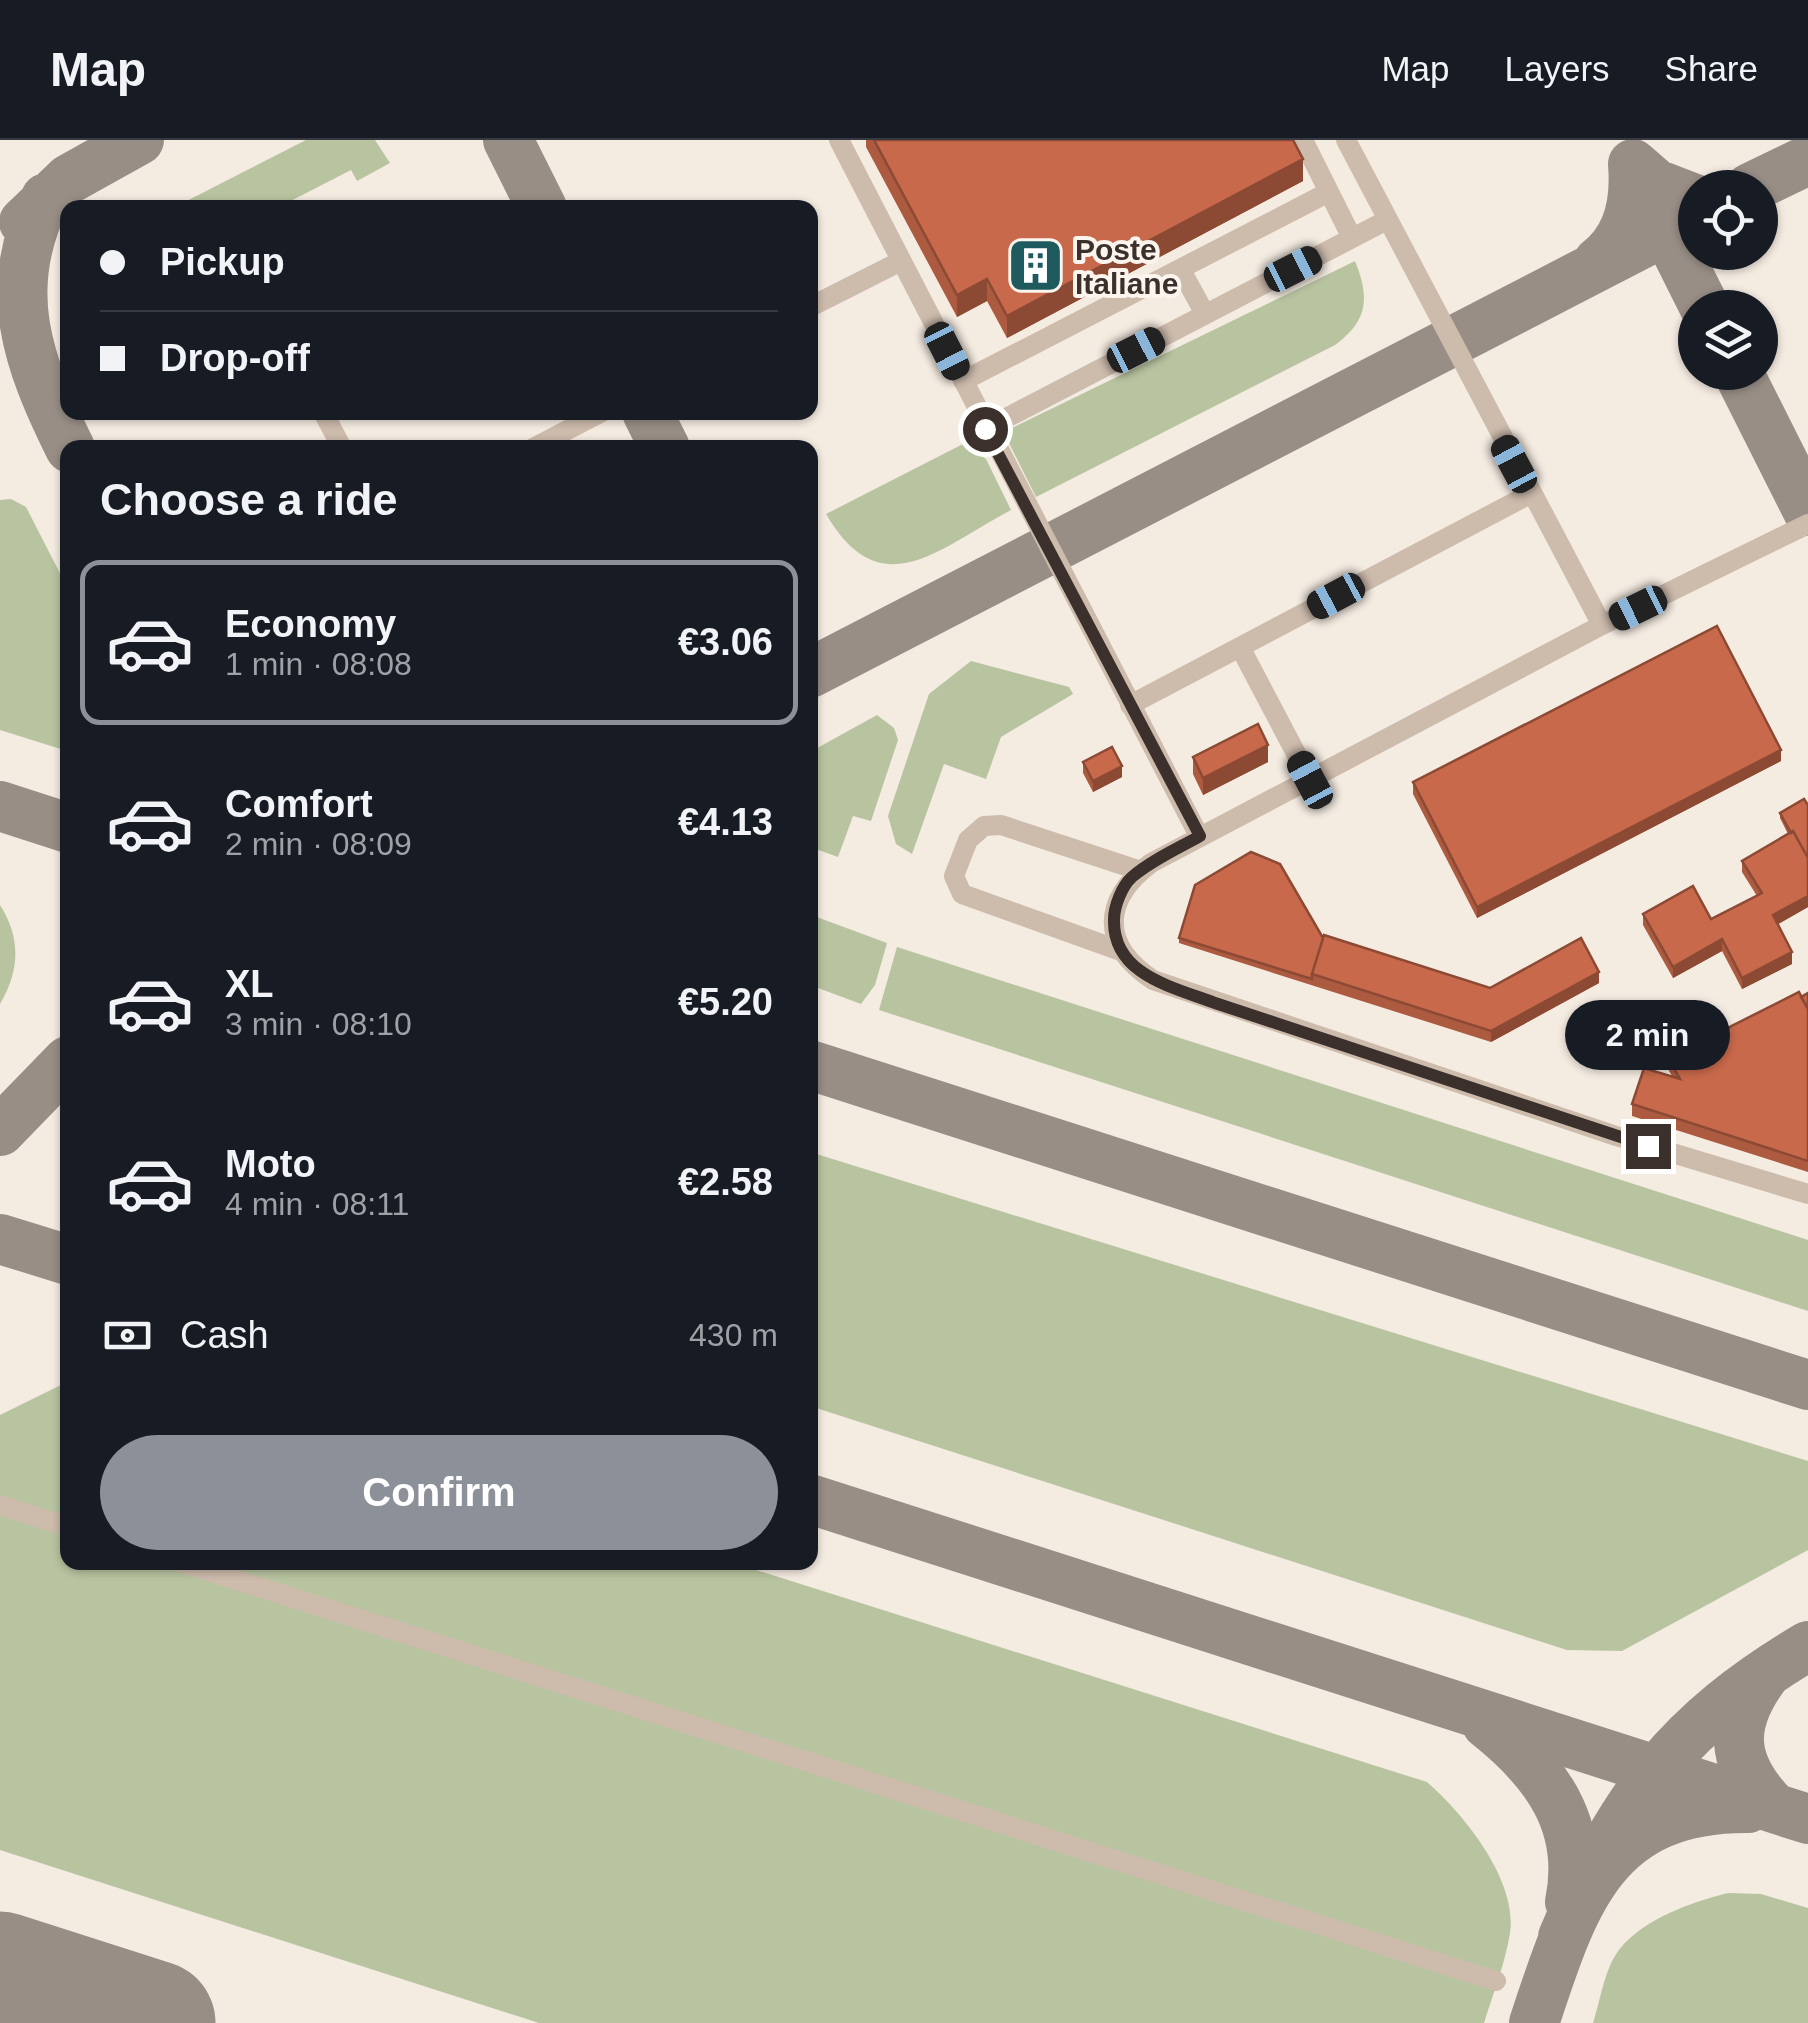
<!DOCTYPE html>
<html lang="en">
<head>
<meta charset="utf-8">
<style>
	:root { --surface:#171b24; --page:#242831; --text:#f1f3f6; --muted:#9ea1a6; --line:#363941; --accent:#8c9099 }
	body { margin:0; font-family:Helvetica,sans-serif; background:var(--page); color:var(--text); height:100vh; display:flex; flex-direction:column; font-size:38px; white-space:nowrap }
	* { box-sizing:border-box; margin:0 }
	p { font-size:32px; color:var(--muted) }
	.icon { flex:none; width:55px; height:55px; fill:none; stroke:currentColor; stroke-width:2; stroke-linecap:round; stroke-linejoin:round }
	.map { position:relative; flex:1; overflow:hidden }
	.side { position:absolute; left:60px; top:300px; width:758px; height:1130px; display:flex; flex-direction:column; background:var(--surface); border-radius:20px; box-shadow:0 2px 8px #0004 }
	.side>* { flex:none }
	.banner { position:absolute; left:60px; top:60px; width:758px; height:220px; border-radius:20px; box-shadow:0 2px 8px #0004; display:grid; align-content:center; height:220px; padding:0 40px; background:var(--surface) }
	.controls { position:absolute; left:1678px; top:30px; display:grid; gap:20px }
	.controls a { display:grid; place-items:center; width:100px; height:100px; border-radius:50%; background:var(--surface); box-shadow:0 2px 8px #0004; font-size:50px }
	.end { position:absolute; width:45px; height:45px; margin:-22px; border:12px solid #3b302b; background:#fff; box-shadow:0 0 0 5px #fff }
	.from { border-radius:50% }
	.bubble { position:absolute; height:70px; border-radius:35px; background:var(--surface); box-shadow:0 2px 8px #0004; font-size:32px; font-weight:800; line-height:70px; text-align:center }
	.car { position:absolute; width:30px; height:60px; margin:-30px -15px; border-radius:12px; box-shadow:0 0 8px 2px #0007; background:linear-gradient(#222 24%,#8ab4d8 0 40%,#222 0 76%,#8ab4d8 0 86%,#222 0) }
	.banner b { display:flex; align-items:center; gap:35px; height:95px; font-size:38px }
	.banner b+b { border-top:2px solid var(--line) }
	.banner i { width:25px; height:25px; background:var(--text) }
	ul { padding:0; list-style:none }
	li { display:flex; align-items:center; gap:30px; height:165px; margin:0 20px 15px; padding:0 20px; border:5px solid transparent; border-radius:20px }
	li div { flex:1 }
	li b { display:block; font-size:38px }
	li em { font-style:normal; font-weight:800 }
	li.active { border-color:var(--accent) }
	li>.icon { width:90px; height:90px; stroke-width:1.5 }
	h2 { padding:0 40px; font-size:45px; line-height:120px }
	.pay { display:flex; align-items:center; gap:25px; height:110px; padding:0 40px; font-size:38px }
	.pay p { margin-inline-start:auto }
	.action { display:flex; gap:20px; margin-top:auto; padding:20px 40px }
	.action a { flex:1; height:115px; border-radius:60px; background:var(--accent); color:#fff; font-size:40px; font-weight:800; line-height:115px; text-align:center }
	header { display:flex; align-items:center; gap:60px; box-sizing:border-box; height:140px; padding:0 50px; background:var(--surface); border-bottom:2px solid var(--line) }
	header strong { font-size:48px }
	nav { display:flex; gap:55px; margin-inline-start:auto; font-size:35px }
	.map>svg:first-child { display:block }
	.green { fill:#b8c4a0 }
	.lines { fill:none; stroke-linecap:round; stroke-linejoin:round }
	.taxiway { stroke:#988e86; stroke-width:50 }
	.runway { stroke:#988e86; stroke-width:125 }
	.minor { stroke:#cdbbac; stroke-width:20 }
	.wall { fill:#ac5a40 }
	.shaded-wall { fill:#8c4a34 }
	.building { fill:#c8694b; stroke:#8c4a34; stroke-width:2.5 }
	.route { stroke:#3b302b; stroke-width:12 }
	.labels { text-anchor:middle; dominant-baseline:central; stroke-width:8; stroke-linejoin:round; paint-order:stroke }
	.poi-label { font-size:30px; font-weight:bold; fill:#3b302b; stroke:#fbf5ee; text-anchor:start }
</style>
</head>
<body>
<header>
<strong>Map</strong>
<nav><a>Map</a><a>Layers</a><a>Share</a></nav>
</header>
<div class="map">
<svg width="1808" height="1883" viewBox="0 0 1808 1883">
	<rect width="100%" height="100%" fill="#f4ebe1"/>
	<!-- green -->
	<path class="green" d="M306,0H375L390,23L357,41L351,30L279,67H175Z
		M1355,121C1370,158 1368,181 1335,205L1036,357L1007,299L1012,288Z
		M963,304L986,319L1011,370C939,408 881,468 826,374Z
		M11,359L26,367L67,447V611L0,590V360Z
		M971,521L1069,547L1073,554L1001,597L986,639L944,624L912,714L896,704L888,676L929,554Z
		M877,575L894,588L898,600L871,681L853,676L838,717L810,707V612Z
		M0,765C21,798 20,830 0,864Z
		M810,765L817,767L814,776L887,803L875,845L861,864L810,845Z
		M897,807L1808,1100V1171L879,870Z
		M810,1012L1808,1321V1410L1622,1511L1567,1510L810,1266Z
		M67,1242L68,1422L734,1423L1427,1642C1464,1674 1518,1741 1510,1793C1505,1824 1493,1854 1484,1883H539L0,1710V1275Z
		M1728,1753L1761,1754L1808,1768V1883H1593C1600,1862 1605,1827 1619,1810C1643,1779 1692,1762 1728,1753Z"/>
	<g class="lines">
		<!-- taxiway -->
		<path class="taxiway" d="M508,0L542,68
			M1750,48L1808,20
			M46,58C0,149 28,223 70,308
			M1651,60L1705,168
			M24,82L69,39L139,0
			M1598,122C1629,99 1636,61 1633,24L1656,44L1695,59
			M1738,232L1808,371
			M647,272L665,308
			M810,533L1695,76
			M0,666L68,688
			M810,925L1808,1245
			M0,991L68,921
			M0,1099L68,1120
			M810,1359L1808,1679
			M1767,1532C1728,1583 1729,1622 1774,1668
			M1487,1584C1545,1630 1586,1684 1570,1762
			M1563,1797C1621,1659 1678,1583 1808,1506
			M1534,1883C1573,1766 1601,1667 1748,1668"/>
		<!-- runway -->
		<path class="runway" d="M0,1834L153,1883"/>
		<!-- minor -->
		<path class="minor" d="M839,0L1199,696
			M1303,0L1352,98
			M1346,0L1602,485
			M1181,130L1205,174
			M810,167L901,121
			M963,241L1329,52
			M323,272L342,308
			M985,289L1387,80
			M533,308L602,272
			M1808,384L1602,485L1151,723C1102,760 1100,805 1153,840L1616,996L1808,1054
			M1240,507L1310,640
			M1130,565L1530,354
			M1121,811L962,754L954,736L968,700L984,686L1001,685L1141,731
			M0,1365L68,1387
			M180,1422L1496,1841"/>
	</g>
	<!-- wall -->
	<path class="wall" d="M866,0H1293L1303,41L1007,198L987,161L957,177L866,7Z
		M1193,617L1268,622L1203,655L1193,634Z
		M1781,621L1477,778L1413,654V642Z
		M1083,622L1122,637L1093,652L1083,633Z
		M1808,665V767L1778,784L1792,824L1742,849L1722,811L1673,838L1643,785V774L1711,779L1757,756L1742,732V721L1788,694L1780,678V673Z
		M1179,798H1323L1490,848L1599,843L1491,902L1179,803Z
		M1808,853V1032L1632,976V964L1672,936L1668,929V918Z"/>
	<!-- shaded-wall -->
	<path class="shaded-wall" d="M1303,19V41L1007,198V176Z
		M987,139V161L957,177V155Z
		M1268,605V622L1203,655V638Z
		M1781,610V621L1477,778V767Z
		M1122,626V637L1093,652V641Z
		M1808,756V767L1773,787V775Z
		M1722,799V811L1673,838V827Z
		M1792,812V824L1742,849V838Z
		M1599,832V843L1491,902V891Z"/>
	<!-- building -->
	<path class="building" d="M874,0H1293L1303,19L1007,176L987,139L957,155Z
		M1717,486L1781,610L1477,767L1413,642Z
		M1258,584L1268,605L1203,638L1193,617Z
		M1112,607L1122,626L1093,641L1083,622Z
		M1804,659L1808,665V718L1793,691L1791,693L1780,673Z
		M1793,691L1808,718V756L1773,775L1792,812L1742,838L1722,799L1673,827L1643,774L1693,746L1711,779L1762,753L1742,721Z
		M1251,712L1280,724L1323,798L1312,834V839L1179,798L1195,745Z
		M1324,795L1490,848L1581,798L1599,832L1491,891L1312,834Z
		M1799,852L1808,869V1021L1632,964L1644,928L1680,939L1668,918Z
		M1808,853V869L1801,857Z"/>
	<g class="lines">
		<!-- route -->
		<path class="route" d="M985,289L1200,696C1177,709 1152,720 1132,737C1122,746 1114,766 1114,780C1113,835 1173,847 1215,863L1648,1006"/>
	</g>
	<!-- icons -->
	<defs>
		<symbol id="building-square" viewBox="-11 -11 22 22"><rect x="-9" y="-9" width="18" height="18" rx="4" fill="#1f5a5e" stroke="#fbf5ee"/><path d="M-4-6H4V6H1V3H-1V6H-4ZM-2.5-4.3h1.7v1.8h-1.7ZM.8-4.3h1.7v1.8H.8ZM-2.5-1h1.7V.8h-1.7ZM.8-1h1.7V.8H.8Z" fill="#fff"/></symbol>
	</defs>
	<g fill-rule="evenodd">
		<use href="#building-square" x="1004" y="94" width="63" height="63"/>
	</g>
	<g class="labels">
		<!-- poi labels -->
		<g class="poi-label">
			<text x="1075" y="109">Poste<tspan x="1075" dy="34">Italiane</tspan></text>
		</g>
	</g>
</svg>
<div class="controls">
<a><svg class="icon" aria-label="locate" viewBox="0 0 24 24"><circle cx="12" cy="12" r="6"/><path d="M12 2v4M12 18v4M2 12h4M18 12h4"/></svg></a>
<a><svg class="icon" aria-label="layers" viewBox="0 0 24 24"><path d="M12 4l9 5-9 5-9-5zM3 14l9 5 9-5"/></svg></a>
</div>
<i class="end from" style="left:985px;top:289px"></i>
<i class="end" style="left:1648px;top:1006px"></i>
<div class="bubble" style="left:1565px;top:860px;width:165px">2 min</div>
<i class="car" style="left:1293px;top:129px;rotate:63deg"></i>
<i class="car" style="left:1136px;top:210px;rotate:63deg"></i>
<i class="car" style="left:947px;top:211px;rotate:153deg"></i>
<i class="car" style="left:1514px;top:324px;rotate:332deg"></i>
<i class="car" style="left:1336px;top:456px;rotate:242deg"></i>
<i class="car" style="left:1638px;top:468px;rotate:244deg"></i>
<i class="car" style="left:1310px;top:640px;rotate:332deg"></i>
<div class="banner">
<b><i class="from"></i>Pickup</b>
<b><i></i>Drop-off</b>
</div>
<section class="side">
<h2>Choose a ride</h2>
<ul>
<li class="active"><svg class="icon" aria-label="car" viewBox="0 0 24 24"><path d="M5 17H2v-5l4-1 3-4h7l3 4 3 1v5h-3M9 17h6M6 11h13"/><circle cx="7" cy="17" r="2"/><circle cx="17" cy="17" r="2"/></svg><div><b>Economy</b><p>1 min · 08:08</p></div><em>€3.06</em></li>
<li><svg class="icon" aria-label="car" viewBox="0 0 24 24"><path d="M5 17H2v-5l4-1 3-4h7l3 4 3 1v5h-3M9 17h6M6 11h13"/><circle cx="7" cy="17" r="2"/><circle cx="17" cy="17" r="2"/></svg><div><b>Comfort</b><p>2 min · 08:09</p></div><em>€4.13</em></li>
<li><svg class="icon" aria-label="car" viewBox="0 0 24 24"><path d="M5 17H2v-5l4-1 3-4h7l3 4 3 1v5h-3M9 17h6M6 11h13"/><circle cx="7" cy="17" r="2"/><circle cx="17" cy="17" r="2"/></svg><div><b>XL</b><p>3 min · 08:10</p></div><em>€5.20</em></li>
<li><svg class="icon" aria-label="car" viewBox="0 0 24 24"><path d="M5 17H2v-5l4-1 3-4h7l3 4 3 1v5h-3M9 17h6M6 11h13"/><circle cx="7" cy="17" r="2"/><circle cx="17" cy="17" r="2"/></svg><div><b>Moto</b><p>4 min · 08:11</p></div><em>€2.58</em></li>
</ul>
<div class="pay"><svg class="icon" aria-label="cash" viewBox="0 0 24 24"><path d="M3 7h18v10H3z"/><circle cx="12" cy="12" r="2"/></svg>Cash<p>430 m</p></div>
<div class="action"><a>Confirm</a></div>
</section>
</div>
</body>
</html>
